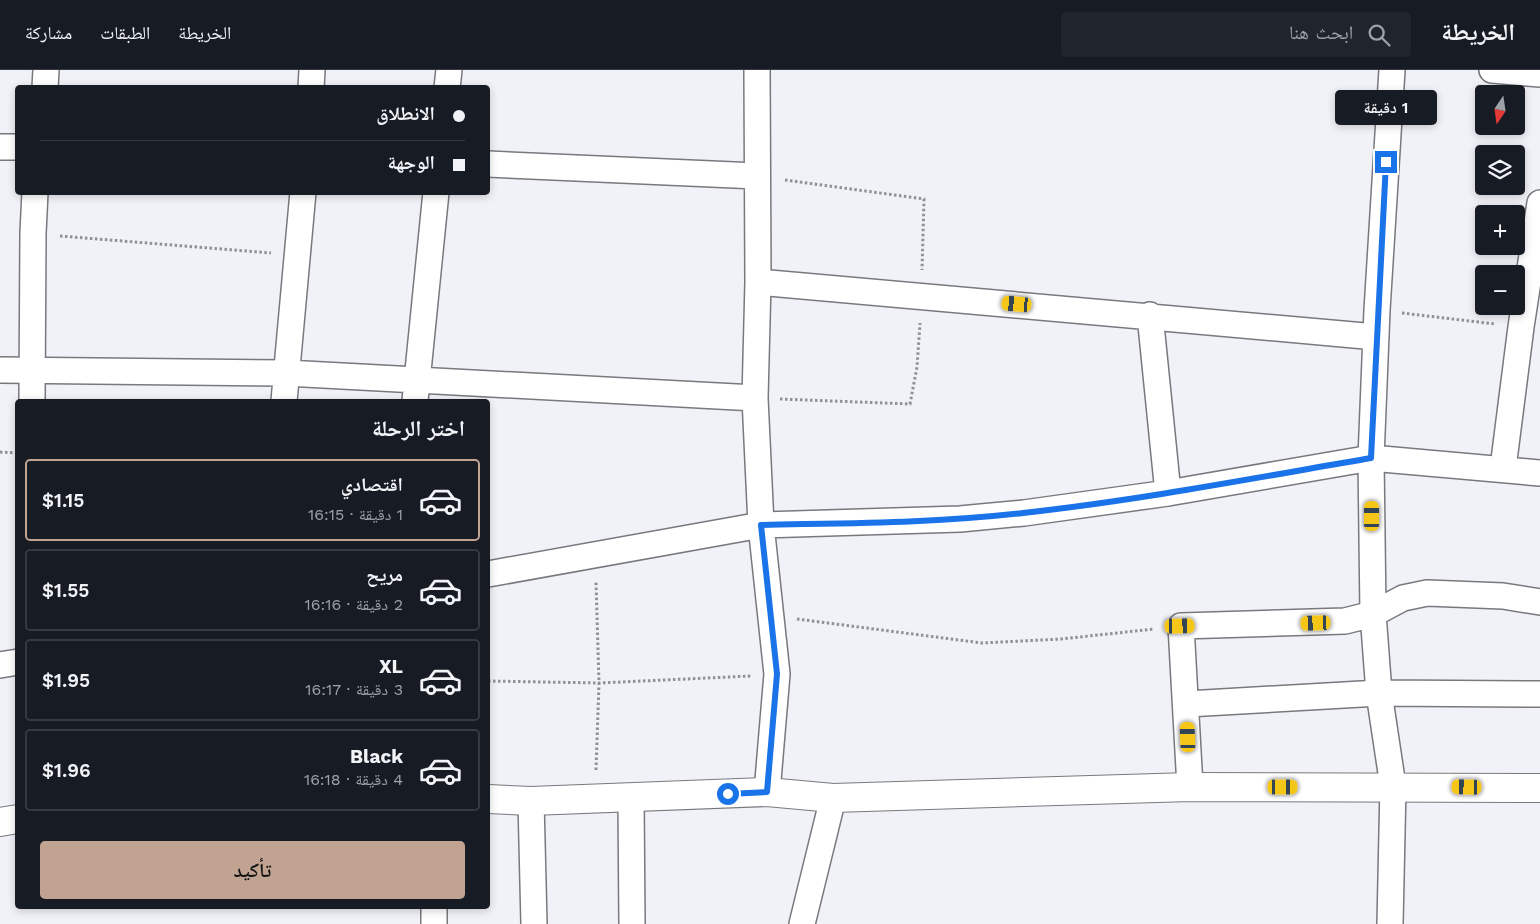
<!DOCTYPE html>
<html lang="ar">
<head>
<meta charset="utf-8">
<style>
	:root { --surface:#171b24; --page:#20242c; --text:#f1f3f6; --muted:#9ea1a6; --line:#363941; --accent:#c0a391 }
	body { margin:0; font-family:"Work Sans","Noto Naskh Arabic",sans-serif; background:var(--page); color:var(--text); direction:rtl; height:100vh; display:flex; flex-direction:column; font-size:19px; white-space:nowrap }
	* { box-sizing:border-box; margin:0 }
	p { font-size:16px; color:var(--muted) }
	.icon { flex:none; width:28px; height:28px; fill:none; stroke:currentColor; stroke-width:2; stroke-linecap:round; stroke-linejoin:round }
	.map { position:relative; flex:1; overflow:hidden; direction:ltr }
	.details { position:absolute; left:15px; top:329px; width:475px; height:510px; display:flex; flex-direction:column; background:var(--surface); border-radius:5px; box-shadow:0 2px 8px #0003; direction:rtl }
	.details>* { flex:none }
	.guide { position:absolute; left:15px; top:15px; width:475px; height:110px; border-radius:5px; box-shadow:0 2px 8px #0003; direction:rtl; display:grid; align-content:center; height:110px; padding:0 25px; background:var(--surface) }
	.needle { width:32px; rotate:193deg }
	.tools { position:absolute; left:1475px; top:15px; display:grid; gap:10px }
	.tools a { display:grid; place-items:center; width:50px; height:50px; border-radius:5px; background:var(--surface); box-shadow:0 2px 8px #0003; font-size:25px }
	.end { position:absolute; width:22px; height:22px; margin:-11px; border:6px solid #1a73e8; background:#fff; box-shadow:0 0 0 2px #fff }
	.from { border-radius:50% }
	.bubble { position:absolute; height:35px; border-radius:5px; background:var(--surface); box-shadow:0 2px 8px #0003; font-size:16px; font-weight:600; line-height:35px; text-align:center; direction:rtl }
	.car { position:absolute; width:15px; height:30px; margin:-15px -8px; border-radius:6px; box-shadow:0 0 4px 1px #0007; background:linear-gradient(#f5c518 24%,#345 0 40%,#f5c518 0 76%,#345 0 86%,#f5c518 0) }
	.guide b { display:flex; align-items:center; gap:18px; height:48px; font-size:19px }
	.guide b+b { border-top:1px solid var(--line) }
	.guide i { width:12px; height:12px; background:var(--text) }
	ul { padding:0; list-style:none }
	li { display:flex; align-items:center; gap:15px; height:82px; margin:0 10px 8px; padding:0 15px; border:2px solid var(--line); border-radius:5px }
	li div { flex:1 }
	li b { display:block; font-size:19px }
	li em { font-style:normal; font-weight:600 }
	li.on { border-color:var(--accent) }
	li>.icon { width:45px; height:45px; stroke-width:1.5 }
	h2 { padding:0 25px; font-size:22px; line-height:60px }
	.action { display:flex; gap:10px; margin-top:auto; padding:10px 25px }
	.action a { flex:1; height:58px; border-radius:5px; background:var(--accent); color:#111; font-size:20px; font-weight:600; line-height:58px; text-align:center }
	header { display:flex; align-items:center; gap:30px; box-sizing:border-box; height:70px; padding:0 25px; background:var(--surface); border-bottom:1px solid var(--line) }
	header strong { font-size:24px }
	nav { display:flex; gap:28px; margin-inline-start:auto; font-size:18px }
	.search { width:350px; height:45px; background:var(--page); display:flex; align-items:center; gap:12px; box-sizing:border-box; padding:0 18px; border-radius:5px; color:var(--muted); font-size:19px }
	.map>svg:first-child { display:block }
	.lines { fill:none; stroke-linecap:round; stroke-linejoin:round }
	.street-casing { stroke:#78797f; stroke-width:28 }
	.secondary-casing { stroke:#78797f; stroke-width:30 }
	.path { stroke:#909195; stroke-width:3; stroke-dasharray:2.5 2.5; stroke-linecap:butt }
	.street { stroke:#fff; stroke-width:25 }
	.secondary { stroke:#fff; stroke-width:28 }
	.route { stroke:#1a73e8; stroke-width:6 }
</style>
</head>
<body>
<header>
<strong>الخريطة</strong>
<div class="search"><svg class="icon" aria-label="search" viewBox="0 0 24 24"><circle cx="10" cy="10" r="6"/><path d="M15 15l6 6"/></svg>ابحث هنا</div>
<nav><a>الخريطة</a><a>الطبقات</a><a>مشاركة</a></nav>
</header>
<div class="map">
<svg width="1540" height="854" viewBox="0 0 1540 854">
	<rect width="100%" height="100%" fill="#f0f2f8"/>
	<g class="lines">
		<defs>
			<path id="street" d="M757,0L758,212L755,328L761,455L777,604L767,722
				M1492,0L1540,4
				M45,18L46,0
				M311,18L312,0
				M447,18L449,0
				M0,77H18
				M488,94L757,106
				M758,212L1376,267
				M1150,245L1168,423
				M0,300L286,303L755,328
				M32,331L33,163L35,122
				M284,331L303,122
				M415,331L436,122
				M1503,398L1521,257L1540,133
				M488,504L761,455L960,449L1024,443L1168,423L1371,388L1540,403
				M0,595L18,592
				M1187,634L1379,623L1540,624
				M1190,717L1181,556L1345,551L1373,544L1403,528L1427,523L1503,526L1540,532
				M631,728L632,854
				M531,731L534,854
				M434,836V854
				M802,854L833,728
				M1390,854L1393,716L1379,623L1373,544L1371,388L1377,240L1392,0"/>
			<path id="secondary" d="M488,729L531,731L767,722L833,728L1190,717L1540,718
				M0,752L18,749"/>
		</defs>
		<!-- street casing -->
		<use href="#street" class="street-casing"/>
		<!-- secondary casing -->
		<use href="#secondary" class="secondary-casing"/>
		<!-- path -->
		<path class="path" d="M785,110L924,129L922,200
			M60,166L271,183
			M1402,243L1495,254
			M780,329L910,334L917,297L920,253
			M0,382L18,383
			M797,549L982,573L1061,569L1154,559
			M488,611L599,613L751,606
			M596,700L599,613L596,512"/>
		<!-- street -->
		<use href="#street" class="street"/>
		<!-- secondary -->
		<use href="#secondary" class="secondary"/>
	</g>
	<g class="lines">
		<!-- route -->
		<path class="route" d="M728,724L767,722L777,604L761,455C848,453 936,453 1023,443C1140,430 1255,408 1371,388L1386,92"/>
	</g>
</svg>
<div class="tools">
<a><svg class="needle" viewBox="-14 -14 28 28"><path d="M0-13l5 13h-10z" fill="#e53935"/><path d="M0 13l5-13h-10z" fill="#9ea1a6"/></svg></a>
<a><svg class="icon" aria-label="layers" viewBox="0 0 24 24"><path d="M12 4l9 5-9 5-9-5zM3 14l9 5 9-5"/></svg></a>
<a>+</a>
<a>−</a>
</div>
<i class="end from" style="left:728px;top:724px"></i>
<i class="end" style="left:1386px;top:92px"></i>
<div class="bubble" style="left:1335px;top:20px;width:102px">1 دقيقة</div>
<i class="car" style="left:1017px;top:234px;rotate:275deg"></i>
<i class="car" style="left:1372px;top:446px;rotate:0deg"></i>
<i class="car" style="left:1316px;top:553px;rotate:268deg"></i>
<i class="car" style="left:1180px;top:556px;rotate:89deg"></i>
<i class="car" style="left:1188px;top:667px;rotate:358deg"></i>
<i class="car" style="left:1283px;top:717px;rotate:90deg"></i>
<i class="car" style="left:1467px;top:717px;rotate:271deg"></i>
<div class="guide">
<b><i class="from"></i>الانطلاق</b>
<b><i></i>الوجهة</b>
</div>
<section class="details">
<h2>اختر الرحلة</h2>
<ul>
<li class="on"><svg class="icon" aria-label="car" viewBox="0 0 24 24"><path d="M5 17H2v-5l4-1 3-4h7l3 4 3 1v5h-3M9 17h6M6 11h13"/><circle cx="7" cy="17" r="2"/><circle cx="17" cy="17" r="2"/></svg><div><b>اقتصادي</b><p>1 دقيقة · 16:15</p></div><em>$1.15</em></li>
<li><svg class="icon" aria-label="car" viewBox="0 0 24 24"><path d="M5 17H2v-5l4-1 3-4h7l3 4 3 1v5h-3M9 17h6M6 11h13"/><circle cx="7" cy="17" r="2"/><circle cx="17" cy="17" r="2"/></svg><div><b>مريح</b><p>2 دقيقة · 16:16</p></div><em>$1.55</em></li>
<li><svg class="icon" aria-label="car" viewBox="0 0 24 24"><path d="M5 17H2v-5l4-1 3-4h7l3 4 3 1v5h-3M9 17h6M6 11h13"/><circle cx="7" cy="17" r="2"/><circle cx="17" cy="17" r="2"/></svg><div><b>XL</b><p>3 دقيقة · 16:17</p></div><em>$1.95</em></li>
<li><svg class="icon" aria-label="car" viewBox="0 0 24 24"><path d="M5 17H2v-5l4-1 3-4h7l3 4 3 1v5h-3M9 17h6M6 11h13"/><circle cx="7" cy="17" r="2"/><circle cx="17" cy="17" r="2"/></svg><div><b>Black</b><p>4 دقيقة · 16:18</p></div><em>$1.96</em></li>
</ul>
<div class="action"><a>تأكيد</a></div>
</section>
</div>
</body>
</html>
